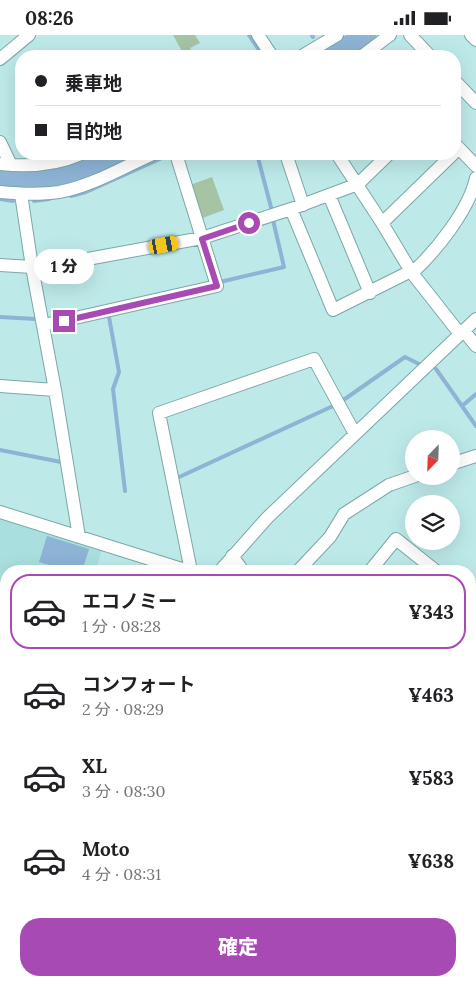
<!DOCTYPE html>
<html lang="ja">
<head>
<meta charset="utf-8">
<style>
	:root { --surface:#fff; --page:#f2f2f2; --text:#202124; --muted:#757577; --line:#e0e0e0; --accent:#a84ab4 }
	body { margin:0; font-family:Lora,"Noto Sans JP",serif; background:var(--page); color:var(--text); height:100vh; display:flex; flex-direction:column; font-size:19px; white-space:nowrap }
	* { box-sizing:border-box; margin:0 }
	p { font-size:16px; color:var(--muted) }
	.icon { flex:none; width:28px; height:28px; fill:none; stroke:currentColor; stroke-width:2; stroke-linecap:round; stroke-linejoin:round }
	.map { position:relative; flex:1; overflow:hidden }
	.side { position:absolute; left:0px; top:530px; width:476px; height:421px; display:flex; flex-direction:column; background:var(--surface); border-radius:20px 20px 0 0; box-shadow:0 5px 20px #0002 }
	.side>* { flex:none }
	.banner { position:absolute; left:15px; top:15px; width:446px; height:110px; border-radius:20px; box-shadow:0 5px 20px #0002; display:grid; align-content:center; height:110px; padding:0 20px; background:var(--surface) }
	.needle { width:32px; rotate:203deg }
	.tools { position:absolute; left:405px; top:395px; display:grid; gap:10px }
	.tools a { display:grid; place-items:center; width:55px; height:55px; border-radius:50%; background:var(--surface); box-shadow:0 5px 20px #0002; font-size:25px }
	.end { position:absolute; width:22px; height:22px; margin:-11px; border:6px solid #a84ab4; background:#fff; box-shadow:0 0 0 2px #fff }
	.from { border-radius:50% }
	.bubble { position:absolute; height:35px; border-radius:18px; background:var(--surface); box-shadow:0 5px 20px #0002; font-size:16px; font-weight:800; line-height:35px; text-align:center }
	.car { position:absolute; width:15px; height:30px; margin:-15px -8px; border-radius:6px; box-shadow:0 0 4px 1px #0007; background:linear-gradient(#f5c518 24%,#345 0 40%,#f5c518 0 76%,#345 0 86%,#f5c518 0) }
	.banner b { display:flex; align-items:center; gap:18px; height:48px; font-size:19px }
	.banner b+b { border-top:1px solid var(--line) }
	.banner i { width:12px; height:12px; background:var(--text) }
	ul { padding:9px 0 0; list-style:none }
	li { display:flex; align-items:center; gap:15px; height:75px; margin:0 10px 8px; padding:0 10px; border:2px solid transparent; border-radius:20px }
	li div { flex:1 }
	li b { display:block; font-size:19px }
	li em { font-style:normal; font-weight:800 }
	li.selected { border-color:var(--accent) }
	li>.icon { width:45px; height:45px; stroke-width:1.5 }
	.button { display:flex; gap:10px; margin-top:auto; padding:10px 20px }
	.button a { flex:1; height:58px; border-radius:20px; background:var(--accent); color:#fff; font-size:20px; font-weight:800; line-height:58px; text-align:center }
	.status { display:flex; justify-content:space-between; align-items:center; height:35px; padding:0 25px; background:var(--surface); direction:ltr }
	.status svg { height:14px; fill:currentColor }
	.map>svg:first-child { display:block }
	.built { fill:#a9dfde }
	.green { fill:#a6c4a4 }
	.water { fill:#8db3d5 }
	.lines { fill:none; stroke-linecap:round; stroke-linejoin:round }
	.stream { stroke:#8db3d5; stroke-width:4 }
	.river { stroke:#8db3d5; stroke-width:21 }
	.minor-casing { stroke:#7ca7a6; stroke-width:14 }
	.major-casing { stroke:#7ca7a6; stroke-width:18 }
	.minor { stroke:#fff; stroke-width:12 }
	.major { stroke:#fff; stroke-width:16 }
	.route { stroke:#a84ab4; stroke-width:6 }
</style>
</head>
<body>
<div class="status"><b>08:26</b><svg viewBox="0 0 49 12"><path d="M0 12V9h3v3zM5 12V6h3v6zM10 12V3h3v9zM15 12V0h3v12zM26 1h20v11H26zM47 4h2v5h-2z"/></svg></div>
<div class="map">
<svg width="476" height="951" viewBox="0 0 476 951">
	<rect width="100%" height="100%" fill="#bdeae9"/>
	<!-- built -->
	<path class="built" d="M0,481L102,513L96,536H6V667L0,665Z
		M143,945H296L291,951H202L196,946L194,951H156Z"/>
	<!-- green -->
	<path class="green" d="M173,0H195L200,8L190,13L195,21H183L184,20Z
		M212,142L224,175L200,184L190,150Z"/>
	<!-- water -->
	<path class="water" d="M47,501L89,514L82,536H69L39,527Z"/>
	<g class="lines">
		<!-- stream -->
		<path class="stream" d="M249,0L263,21
			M312,0L313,2
			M257,119L272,176
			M71,161L86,157L171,119
			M0,164L13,166
			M34,166L49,164
			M220,247L284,232L273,185
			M0,282L36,284
			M109,282L119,337L113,354L125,456
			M436,334L462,371L476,359
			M342,366L405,322L419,329
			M462,371L476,391
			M0,415L61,427
			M177,443L333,371
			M141,945L154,951
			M195,951L196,947L201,951
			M473,951L476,948"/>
		<!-- river -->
		<path class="river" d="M332,21L366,0
			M0,140C17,142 37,146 54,143C77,139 98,128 119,119"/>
		<defs>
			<path id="minor" d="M258,0L272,21
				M410,0L430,21
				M471,0L476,5
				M302,21L337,0
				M362,21L390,0
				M0,24L29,0
				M455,46L476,68
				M0,107L11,130
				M455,109L476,131
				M286,119L303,170
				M337,119L382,188L412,238L460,299
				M0,129C27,132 56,130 81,119
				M0,157C20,159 39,160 59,157C92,151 123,132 153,119
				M21,159L32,232L55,355L79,502
				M329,160L370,258
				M291,174L333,275L411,236
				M382,188L453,119
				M0,230L32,232
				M33,234L202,203L291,174L358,149L389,119
				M412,238C436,216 469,175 476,143
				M44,290L217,251L176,119
				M464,296L476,311
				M0,351L55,355
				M451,429L476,421
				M0,477L188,536
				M232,521L243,536
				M191,536L159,378L314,324L355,399
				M220,536L267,483L476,284
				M298,536L330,502L344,479L389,450L415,441
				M370,536L396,504L436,536
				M470,566L476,554
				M470,619L476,624
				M470,676L476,680
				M470,739L476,744
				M0,747L6,751
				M470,807L476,802
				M0,889L6,878
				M470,916L476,922
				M323,951L328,945
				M434,951L442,945"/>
			<path id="major" d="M0,942L14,951"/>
		</defs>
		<!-- minor casing -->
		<use href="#minor" class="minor-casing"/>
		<!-- major casing -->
		<use href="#major" class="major-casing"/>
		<!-- minor -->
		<use href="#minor" class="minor"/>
		<!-- major -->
		<use href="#major" class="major"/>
	</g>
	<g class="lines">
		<!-- route -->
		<path class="route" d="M64,286L217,251L202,204L249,188"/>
	</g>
</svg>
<div class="tools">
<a><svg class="needle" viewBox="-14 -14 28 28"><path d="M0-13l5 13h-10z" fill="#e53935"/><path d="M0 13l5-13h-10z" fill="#757577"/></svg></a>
<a><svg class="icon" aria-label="layers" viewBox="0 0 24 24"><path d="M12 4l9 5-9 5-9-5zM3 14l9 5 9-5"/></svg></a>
</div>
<i class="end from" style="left:249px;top:188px"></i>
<i class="end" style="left:64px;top:286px"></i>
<div class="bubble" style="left:34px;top:214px;width:60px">1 分</div>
<i class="car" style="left:164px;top:210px;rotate:80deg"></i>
<div class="banner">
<b><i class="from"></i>乗車地</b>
<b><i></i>目的地</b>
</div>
<section class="side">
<ul>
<li class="selected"><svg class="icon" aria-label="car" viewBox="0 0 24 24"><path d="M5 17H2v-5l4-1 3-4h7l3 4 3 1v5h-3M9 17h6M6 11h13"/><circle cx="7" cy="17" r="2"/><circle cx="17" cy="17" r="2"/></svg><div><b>エコノミー</b><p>1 分 · 08:28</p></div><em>¥343</em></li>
<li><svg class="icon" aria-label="car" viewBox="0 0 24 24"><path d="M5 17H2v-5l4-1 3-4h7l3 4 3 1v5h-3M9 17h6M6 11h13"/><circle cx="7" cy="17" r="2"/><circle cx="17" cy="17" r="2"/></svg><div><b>コンフォート</b><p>2 分 · 08:29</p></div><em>¥463</em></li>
<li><svg class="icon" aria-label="car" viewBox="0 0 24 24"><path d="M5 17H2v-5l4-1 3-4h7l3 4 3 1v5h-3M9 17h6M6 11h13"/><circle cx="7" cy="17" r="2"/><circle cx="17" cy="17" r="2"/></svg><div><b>XL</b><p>3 分 · 08:30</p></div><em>¥583</em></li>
<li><svg class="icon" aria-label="car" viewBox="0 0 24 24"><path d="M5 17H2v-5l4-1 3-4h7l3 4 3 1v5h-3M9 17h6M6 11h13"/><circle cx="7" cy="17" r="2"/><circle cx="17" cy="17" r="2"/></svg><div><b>Moto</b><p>4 分 · 08:31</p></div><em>¥638</em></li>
</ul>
<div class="button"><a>確定</a></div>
</section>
</div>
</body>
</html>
